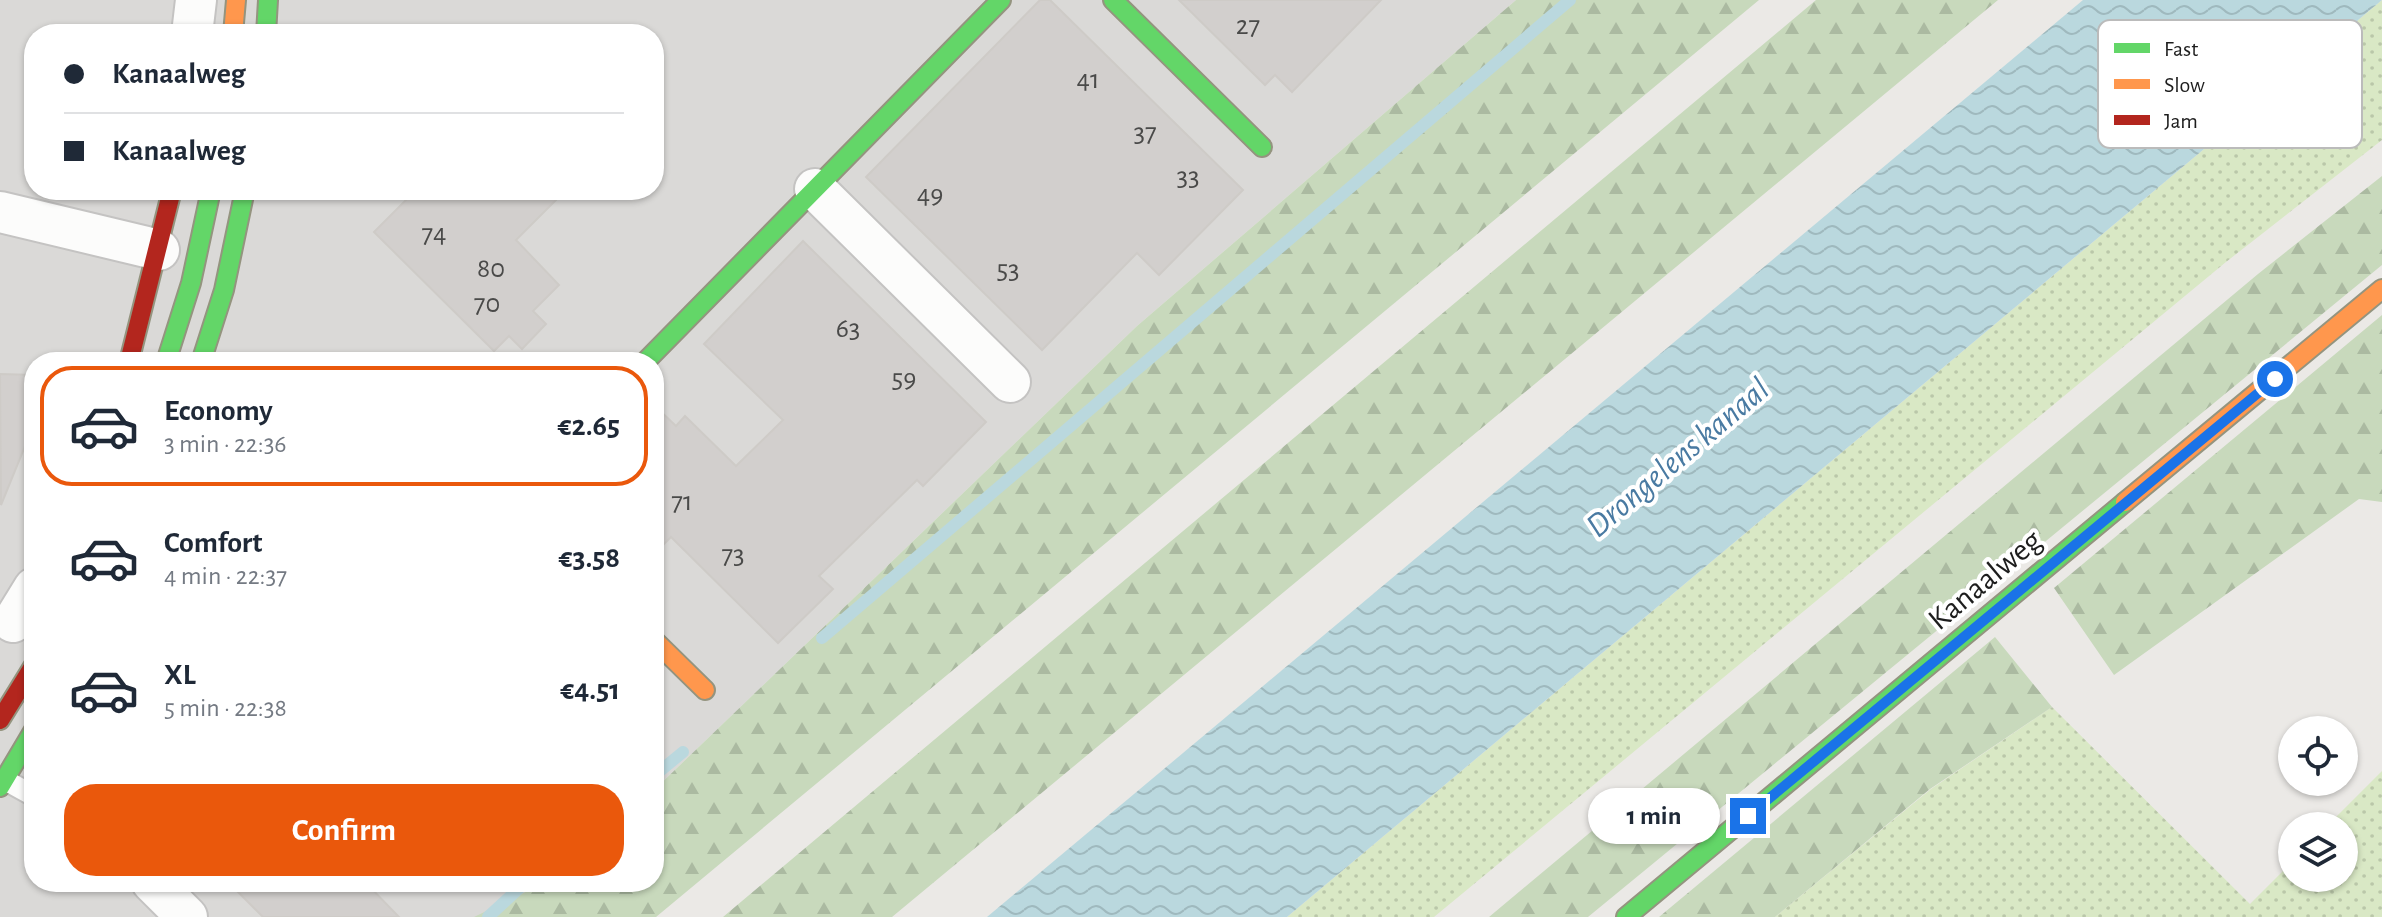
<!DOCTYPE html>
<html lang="en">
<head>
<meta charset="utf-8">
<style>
	:root { --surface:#fff; --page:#f2f2f3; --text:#1f2937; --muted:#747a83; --line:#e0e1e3; --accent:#ea580c }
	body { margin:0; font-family:"Alegreya Sans",sans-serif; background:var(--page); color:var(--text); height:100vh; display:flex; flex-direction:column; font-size:30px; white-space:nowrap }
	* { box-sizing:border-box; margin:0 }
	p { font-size:26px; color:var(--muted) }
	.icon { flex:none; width:44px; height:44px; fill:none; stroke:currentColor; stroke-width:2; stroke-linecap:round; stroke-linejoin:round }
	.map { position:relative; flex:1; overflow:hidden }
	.drawer { position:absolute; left:24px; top:352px; width:640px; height:540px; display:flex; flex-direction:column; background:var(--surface); border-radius:32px; box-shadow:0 2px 6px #0004 }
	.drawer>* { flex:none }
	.guide { position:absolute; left:24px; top:24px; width:640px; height:176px; border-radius:32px; box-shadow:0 2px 6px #0004; display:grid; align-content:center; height:176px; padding:0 40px; background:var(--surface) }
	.fabs { position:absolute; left:2278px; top:716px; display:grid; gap:16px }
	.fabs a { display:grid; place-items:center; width:80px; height:80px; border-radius:50%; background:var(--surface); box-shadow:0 2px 6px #0004; font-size:40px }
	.end { position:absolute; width:36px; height:36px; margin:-18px; border:10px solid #1a73e8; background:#fff; box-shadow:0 0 0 4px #fff }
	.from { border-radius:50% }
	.bubble { position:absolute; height:56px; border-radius:28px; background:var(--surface); box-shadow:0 2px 6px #0004; font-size:26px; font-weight:600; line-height:56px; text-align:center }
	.guide b { display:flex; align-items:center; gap:28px; height:76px; font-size:30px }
	.guide b+b { border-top:2px solid var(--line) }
	.guide i { width:20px; height:20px; background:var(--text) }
	ul { padding:14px 0 0; list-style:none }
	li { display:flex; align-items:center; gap:24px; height:120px; margin:0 16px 12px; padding:0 24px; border:4px solid transparent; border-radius:32px }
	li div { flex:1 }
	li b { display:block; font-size:30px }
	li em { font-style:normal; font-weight:600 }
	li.active { border-color:var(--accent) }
	li>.icon { width:72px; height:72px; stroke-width:1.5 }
	.cta { display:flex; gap:16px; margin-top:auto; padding:16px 40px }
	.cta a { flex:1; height:92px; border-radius:32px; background:var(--accent); color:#fff; font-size:32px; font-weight:600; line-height:92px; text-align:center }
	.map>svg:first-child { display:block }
	.residential { fill:#dad9d7; fill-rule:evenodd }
	.grass { fill:url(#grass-dots) }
	.forest { fill:url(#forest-firs) }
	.water { fill:url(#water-waves) }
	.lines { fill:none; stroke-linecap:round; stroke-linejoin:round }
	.stream { stroke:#bad8de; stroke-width:12 }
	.building { fill:#d2cfcd; stroke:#cecbc7; stroke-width:2 }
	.lane-casing { stroke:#c4c3c2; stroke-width:24 }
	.street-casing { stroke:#c4c3c2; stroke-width:44 }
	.fast-casing { stroke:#94947f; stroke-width:22 }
	.slow-casing { stroke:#94947f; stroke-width:22 }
	.jam-casing { stroke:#94947f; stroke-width:22 }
	.lane { stroke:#fcfcfb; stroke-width:20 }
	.street { stroke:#fcfcfb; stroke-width:40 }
	.fast { stroke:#63d668; stroke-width:18 }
	.slow { stroke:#ff974d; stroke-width:18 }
	.jam { stroke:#b3261e; stroke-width:18 }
	.route { stroke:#1a73e8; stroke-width:10 }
	.labels { text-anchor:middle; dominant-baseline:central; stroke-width:8; stroke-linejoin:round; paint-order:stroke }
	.number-label { font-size:28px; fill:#4a4a49 }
	.street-label { font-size:32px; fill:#1d1d1d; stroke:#fff }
	.water-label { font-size:34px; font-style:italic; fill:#497aa2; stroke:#fff }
	.key { fill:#fff; stroke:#bbb; stroke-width:2 }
	.key-label { font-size:22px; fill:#1d1d1d }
</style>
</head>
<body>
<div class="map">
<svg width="2382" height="917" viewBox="0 0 2382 917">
	<defs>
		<pattern id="grass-dots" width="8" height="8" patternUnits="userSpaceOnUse" patternTransform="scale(2)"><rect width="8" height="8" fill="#d9e8c5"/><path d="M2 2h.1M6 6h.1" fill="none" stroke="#bac7a9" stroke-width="1.8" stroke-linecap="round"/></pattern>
		<pattern id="forest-firs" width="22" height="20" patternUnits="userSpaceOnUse" patternTransform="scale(2)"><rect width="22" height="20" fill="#c8d9bc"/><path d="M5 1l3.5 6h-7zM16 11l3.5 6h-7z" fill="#abbaa1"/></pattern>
		<pattern id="water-waves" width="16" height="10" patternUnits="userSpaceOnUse" patternTransform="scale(2)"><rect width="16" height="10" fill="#bad8de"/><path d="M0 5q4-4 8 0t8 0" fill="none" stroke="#9fb9be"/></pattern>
	</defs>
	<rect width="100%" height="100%" fill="#ebe9e6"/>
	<!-- residential -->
	<path class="residential" d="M0,0H1516L1137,326L654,790V362H34V882H555L507,917H0ZM34,34H654V190H34Z"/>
	<!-- grass -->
	<path class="grass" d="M2382,0V140L2226,262L1434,917H1287Z
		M2052,707L2250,904L2292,862V878H2344V826H2327L2382,771V917H1775L1931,789Z"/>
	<!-- forest -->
	<path class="forest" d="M1516,0H1759L656,917H474L546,882H654V790L1137,326Z
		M1816,0H1998L892,917H723Z
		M2382,176V265L1588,917H1489L2258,274Z
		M2382,315V502L2359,499L2114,675L2054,588Z
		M1995,637L2052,707L1930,789L1775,917H1659Z"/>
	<!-- water -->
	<path class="water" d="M2083,0H2382L1287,917H987Z"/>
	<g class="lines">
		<!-- stream -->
		<path class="stream" d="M822,638L1570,0
			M654,776L683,752
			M488,917L526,882"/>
	</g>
	<!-- building -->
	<path class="building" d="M1040,0H1050L1243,190L1159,275L1137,253L1042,350L866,177Z
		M1179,0H1381L1292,92L1275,75L1265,85Z
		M416,190H566L516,240L559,285L533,311L546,324L522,349L509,336L494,351L374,232Z
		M803,241L986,422L923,486L917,480L819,576L833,589L778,643L671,537L654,554V405L676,426L685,416L736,466L783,420L704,344Z
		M0,374L34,375V424L1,505Z
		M228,882H365L399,917H263Z"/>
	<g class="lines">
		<defs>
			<path id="lane" d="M5,780L34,796"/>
			<path id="street" d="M192,34L196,0
				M815,189L1010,382
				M0,212L159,250
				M13,622L34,588
				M152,882L187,917"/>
			<path id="fast" d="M1113,0L1262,147
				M266,34L268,0
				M166,362L191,283L211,190
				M201,362L224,290L245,190
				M645,362L1001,0
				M0,787L34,730
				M1626,917L2125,502"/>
			<path id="slow" d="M233,34L236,0
				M2125,502L2382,289
				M654,640L705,690"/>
			<path id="jam" d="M129,362L172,190
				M0,720L34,665"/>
		</defs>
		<!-- lane casing -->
		<use href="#lane" class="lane-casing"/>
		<!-- street casing -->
		<use href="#street" class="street-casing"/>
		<!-- fast casing -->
		<use href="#fast" class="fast-casing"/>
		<!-- slow casing -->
		<use href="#slow" class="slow-casing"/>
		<!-- jam casing -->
		<use href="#jam" class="jam-casing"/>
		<!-- lane -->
		<use href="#lane" class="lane"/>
		<!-- street -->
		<use href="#street" class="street"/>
		<!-- fast -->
		<use href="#fast" class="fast"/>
		<!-- slow -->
		<use href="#slow" class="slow"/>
		<!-- jam -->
		<use href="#jam" class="jam"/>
	</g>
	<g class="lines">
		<!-- route -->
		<path class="route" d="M1748,816L2275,379"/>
	</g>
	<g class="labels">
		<!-- number labels -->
		<g class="number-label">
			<text x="1248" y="26">27</text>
			<text x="1088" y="80">41</text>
			<text x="1145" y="133">37</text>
			<text x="1188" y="177">33</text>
			<text x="930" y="195">49</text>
			<text x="434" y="234">74</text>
			<text x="491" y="269">80</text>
			<text x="1008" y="270">53</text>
			<text x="487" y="304">70</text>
			<text x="848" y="329">63</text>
			<text x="904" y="379">59</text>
			<text x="682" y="502">71</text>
			<text x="733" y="555">73</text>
		</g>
		<!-- street labels -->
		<g class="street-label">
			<text transform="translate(1985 580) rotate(-40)">Kanaalweg</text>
		</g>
		<!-- water labels -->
		<g class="water-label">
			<text transform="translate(1678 458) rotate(-40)">Drongelens kanaal</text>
		</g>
	</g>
	<!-- legend -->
	<rect x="2098" y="20" width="264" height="128" rx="12" class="key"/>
	<rect x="2114" y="43" width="36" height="10" fill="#63d668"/>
	<rect x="2114" y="79" width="36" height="10" fill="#ff974d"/>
	<rect x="2114" y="115" width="36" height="10" fill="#b3261e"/>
	<g class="key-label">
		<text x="2164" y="56">Fast</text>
		<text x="2164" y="92">Slow</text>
		<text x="2164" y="128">Jam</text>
	</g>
</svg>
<div class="fabs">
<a><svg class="icon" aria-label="locate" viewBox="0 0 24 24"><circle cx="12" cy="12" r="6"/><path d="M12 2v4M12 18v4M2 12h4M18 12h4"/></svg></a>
<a><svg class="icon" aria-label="layers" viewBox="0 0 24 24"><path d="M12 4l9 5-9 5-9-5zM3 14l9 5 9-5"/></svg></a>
</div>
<i class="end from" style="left:2275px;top:379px"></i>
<i class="end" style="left:1748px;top:816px"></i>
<div class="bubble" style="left:1588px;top:788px;width:132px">1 min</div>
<div class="guide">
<b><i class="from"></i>Kanaalweg</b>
<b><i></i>Kanaalweg</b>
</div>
<section class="drawer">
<ul>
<li class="active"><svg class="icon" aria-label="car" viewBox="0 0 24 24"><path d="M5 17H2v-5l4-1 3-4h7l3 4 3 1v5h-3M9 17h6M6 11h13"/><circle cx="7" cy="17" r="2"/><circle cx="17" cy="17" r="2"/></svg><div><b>Economy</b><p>3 min · 22:36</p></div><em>€2.65</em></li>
<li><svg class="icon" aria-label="car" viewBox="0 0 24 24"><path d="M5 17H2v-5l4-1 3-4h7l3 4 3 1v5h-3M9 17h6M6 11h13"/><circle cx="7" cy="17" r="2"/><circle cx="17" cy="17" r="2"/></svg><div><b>Comfort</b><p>4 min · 22:37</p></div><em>€3.58</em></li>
<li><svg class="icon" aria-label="car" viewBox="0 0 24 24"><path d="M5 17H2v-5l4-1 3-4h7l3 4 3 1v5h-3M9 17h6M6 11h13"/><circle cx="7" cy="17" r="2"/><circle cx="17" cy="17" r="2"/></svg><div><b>XL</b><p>5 min · 22:38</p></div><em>€4.51</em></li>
</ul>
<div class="cta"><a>Confirm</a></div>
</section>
</div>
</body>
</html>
